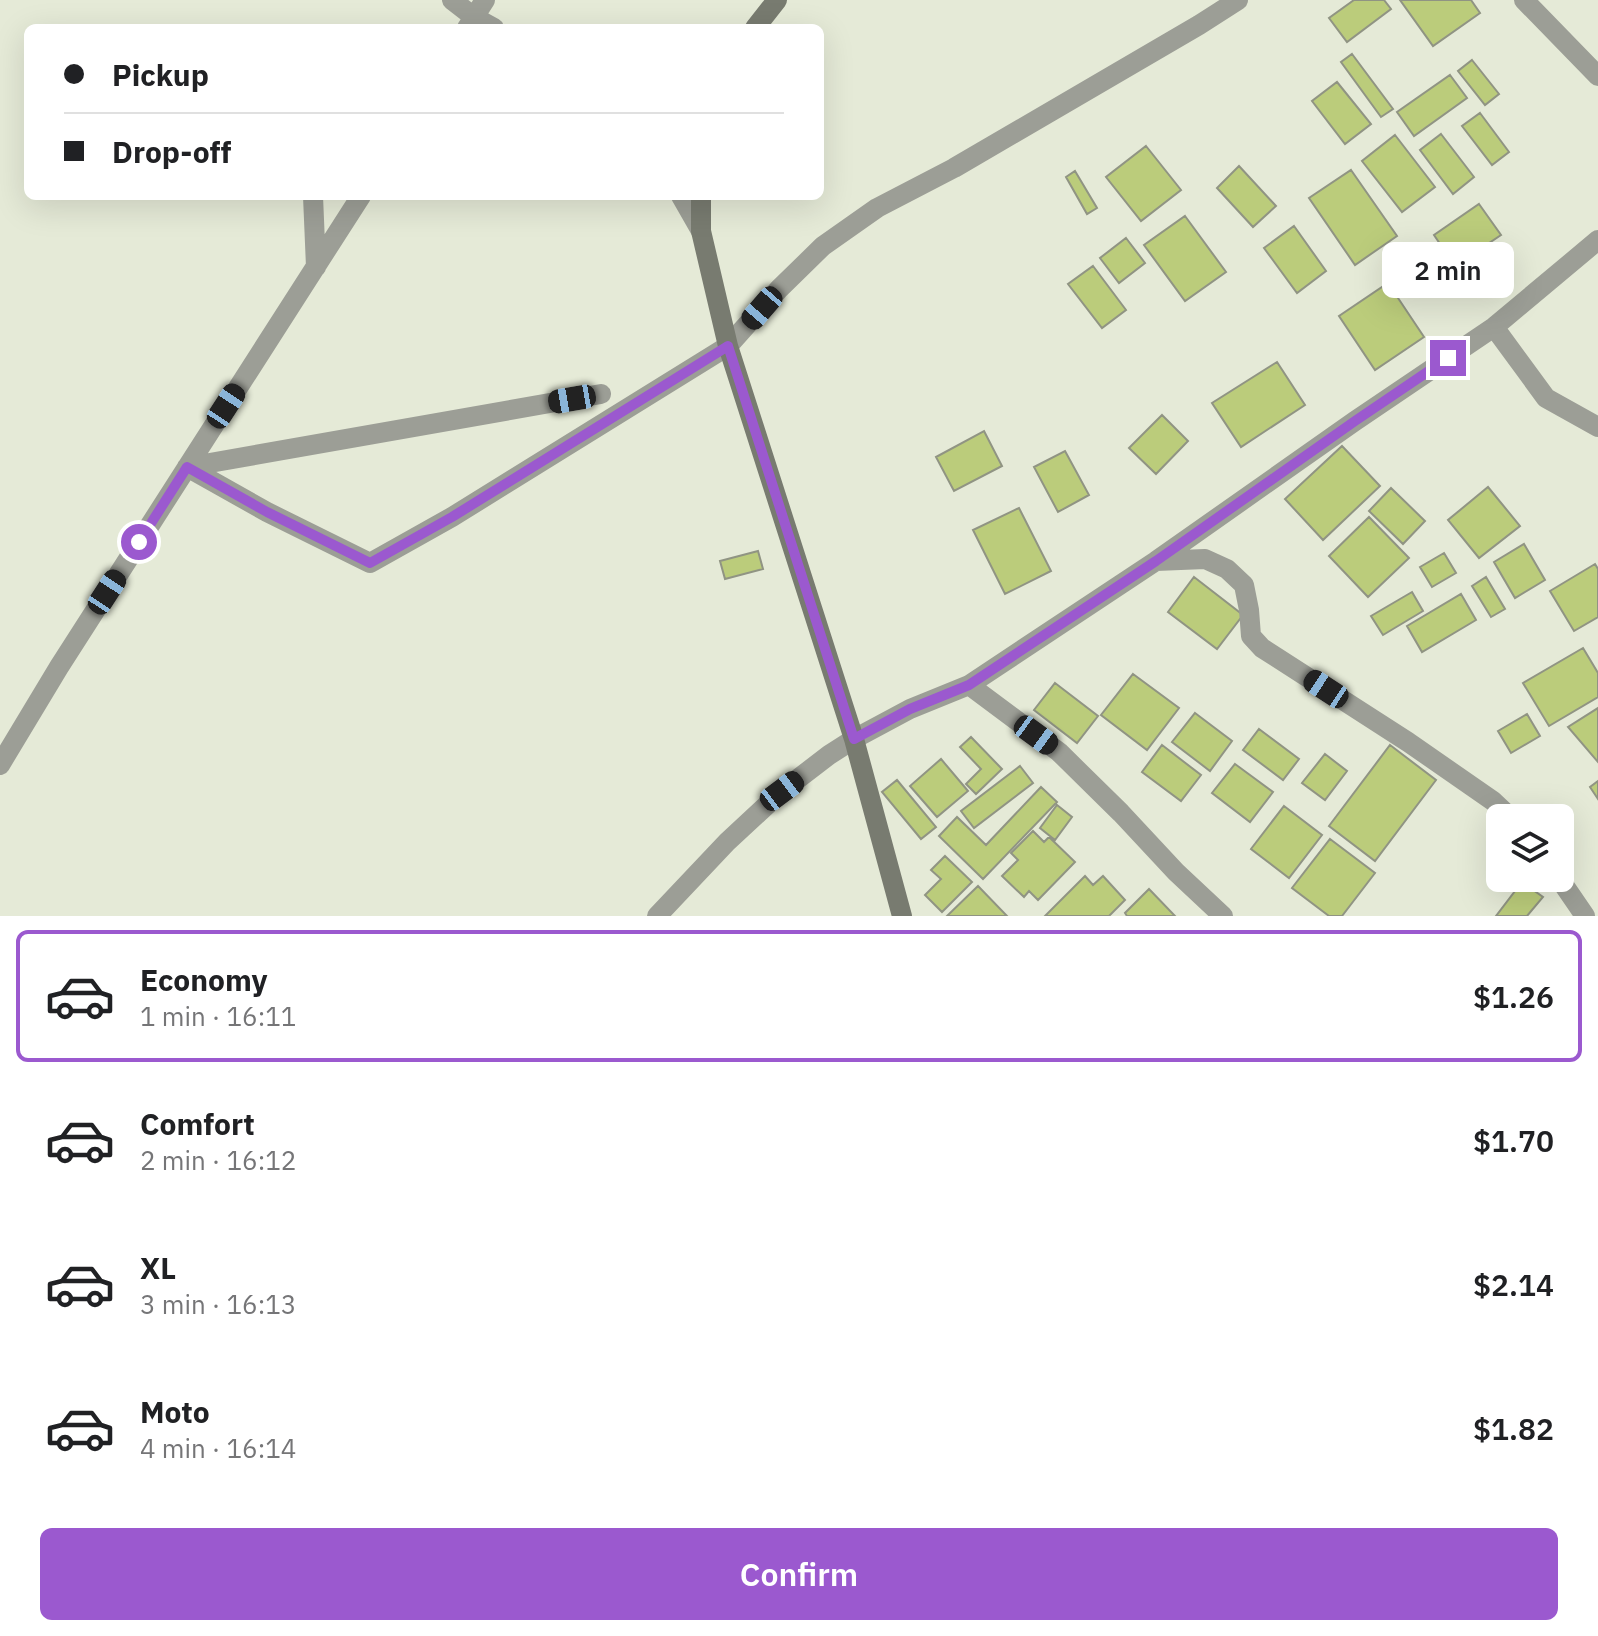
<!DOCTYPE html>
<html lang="en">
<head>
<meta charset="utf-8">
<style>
	:root { --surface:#fff; --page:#f2f2f2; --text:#202124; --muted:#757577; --line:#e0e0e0; --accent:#9b59cf }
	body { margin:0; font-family:"IBM Plex Sans",sans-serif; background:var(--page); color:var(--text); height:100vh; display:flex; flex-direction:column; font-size:30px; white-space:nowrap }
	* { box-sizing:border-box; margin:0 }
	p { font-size:26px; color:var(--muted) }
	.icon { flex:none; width:44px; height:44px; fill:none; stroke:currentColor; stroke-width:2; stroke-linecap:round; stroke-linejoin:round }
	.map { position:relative; height:916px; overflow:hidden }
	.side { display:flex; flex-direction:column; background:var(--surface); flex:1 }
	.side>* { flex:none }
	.top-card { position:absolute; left:24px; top:24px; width:800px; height:176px; border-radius:12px; box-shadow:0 8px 32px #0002; display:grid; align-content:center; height:176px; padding:0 40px; background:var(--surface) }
	.controls { position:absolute; left:1486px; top:804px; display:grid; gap:16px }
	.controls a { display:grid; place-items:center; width:88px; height:88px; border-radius:12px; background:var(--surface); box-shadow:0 8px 32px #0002; font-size:40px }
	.end { position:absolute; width:36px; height:36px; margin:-18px; border:10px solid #9b59cf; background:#fff; box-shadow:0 0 0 4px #fff }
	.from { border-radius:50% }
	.bubble { position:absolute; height:56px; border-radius:12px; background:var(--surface); box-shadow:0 8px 32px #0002; font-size:26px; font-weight:600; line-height:56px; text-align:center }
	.car { position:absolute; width:24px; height:48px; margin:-24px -12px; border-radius:10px; box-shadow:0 0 6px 2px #0007; background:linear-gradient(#222 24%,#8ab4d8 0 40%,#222 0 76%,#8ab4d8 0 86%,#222 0) }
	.top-card b { display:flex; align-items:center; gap:28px; height:76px; font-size:30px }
	.top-card b+b { border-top:2px solid var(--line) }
	.top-card i { width:20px; height:20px; background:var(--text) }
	ul { padding:14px 0 0; list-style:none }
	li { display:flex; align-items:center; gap:24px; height:132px; margin:0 16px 12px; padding:0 24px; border:4px solid transparent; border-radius:12px }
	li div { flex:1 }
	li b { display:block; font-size:30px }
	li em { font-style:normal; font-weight:600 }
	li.current { border-color:var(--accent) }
	li>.icon { width:72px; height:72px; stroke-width:1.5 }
	.action { display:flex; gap:16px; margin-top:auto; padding:16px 40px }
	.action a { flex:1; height:92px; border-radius:12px; background:var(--accent); color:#fff; font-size:32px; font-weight:600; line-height:92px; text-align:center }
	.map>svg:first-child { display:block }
	.building { fill:#bbcc7b; stroke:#909483; stroke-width:2 }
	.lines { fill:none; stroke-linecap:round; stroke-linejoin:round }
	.street { stroke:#9c9e96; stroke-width:20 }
	.secondary { stroke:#787b70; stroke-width:20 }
	.route { stroke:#9b59cf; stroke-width:10 }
</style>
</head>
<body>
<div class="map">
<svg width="1598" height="916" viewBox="0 0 1598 916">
	<rect width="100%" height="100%" fill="#e5ead7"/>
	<!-- building -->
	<path class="building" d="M1354,0H1384L1391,9L1347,42L1329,18Z
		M1400,0H1471L1480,13L1433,46Z
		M1352,54L1393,109L1381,117L1341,62Z
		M1472,60L1499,94L1485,105L1458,71Z
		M1450,75L1467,98L1414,136L1397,112Z
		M1337,82L1371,124L1345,144L1312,101Z
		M1480,113L1509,152L1492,165L1462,126Z
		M1441,134L1474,177L1453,194L1420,150Z
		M1395,135L1435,187L1402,212L1362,161Z
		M1146,146L1181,190L1141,221L1106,177Z
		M1239,166L1276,206L1253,227L1217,188Z
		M1351,170L1397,236L1355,265L1309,198Z
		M1075,171L1097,208L1087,214L1066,177Z
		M1479,204L1501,235L1455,266L1434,235Z
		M1185,216L1226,272L1185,301L1144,245Z
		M1294,226L1326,271L1297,293L1264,248Z
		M1126,238L1145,263L1119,283L1100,258Z
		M1093,266L1126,310L1102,328L1068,284Z
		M1388,283L1424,337L1375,370L1339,316Z
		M1277,362L1305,405L1241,447L1212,403Z
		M1162,415L1188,441L1156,474L1129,448Z
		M984,431L1002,466L954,491L936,457Z
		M1342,446L1380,486L1323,540L1285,499Z
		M1065,451L1089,495L1058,512L1034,467Z
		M1488,487L1520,526L1479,558L1448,520Z
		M1391,488L1425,521L1403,544L1369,511Z
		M1019,508L1051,571L1005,594L973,530Z
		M1369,517L1409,558L1368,597L1329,556Z
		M1524,544L1545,580L1515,598L1494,562Z
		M758,551L763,569L725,579L720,561Z
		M1444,553L1456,573L1432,587L1420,567Z
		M1595,564L1598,569V617L1574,631L1550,591Z
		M1194,577L1243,615L1217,649L1168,612Z
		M1486,577L1505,609L1491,617L1472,586Z
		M1412,592L1423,611L1383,635L1371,616Z
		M1461,594L1476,620L1422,652L1407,626Z
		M1583,648L1598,673V697L1549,726L1523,683Z
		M1133,674L1179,708L1147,750L1101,715Z
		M1055,683L1098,716L1077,743L1034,710Z
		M1598,708V762L1568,727Z
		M1195,713L1232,741L1210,771L1172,742Z
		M1527,714L1540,736L1511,753L1498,731Z
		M1259,729L1299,759L1283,780L1243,750Z
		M971,737L1002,769L976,794L966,784L981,769L960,747Z
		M1162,745L1201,775L1181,801L1142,772Z
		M1390,745L1436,780L1375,861L1329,826Z
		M1325,754L1347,771L1325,800L1302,783Z
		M941,759L968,791L937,817L910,786Z
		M1235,764L1273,792L1250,822L1212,793Z
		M1020,766L1033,783L974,828L961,811Z
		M897,780L936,827L921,839L882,792Z
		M1598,781V799L1590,787Z
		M1041,787L1057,802L983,879L939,836L957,817L986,845Z
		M1057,805L1072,817L1055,840L1040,828Z
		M1284,806L1322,835L1289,878L1251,849Z
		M1033,831L1044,842L1049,837L1075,862L1038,900L1029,891L1024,897L1002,876L1018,860L1011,853Z
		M1330,839L1375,873L1342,916H1329L1292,888Z
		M945,856L972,882L942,912L925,895L941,879L931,870Z
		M1085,876L1093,885L1103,876L1125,900L1109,916H1045Z
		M1522,882L1543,897L1527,916H1496Z
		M978,886L1007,916H947Z
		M1149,889L1175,916H1127L1125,913Z"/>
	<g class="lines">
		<!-- street -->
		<path class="street" d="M452,0L474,17L494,28
			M1524,0L1598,76
			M467,28L485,0
			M313,196L316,267
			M681,196L701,231
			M1494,327L1546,398L1598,427
			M187,467L267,512L370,563L452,517L728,346L779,289L823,246L877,208L954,168L1199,25L1238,0
			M187,467L601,394
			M1156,561L1205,559L1227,569L1244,585L1249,610L1251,636L1262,648L1408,742L1493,801L1511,818
			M969,685L1059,752L1121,813L1176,872L1223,916
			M0,765L59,667L361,196
			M1559,878L1585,916
			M657,916L727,842L782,791L829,755L854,739L910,709L969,685L1156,561L1355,421L1494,327L1598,240"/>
		<!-- secondary -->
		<path class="secondary" d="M755,28L777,0
			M701,196V231L728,346L854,739L902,916"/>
	</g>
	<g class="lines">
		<!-- route -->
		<path class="route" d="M139,542L187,467L267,512L370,563L452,517L728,346L854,739L910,709L969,685L1156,561L1355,421L1448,358"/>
	</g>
</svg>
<div class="controls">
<a><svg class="icon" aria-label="layers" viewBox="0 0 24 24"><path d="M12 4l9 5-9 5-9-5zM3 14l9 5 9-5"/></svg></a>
</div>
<i class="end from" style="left:139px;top:542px"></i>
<i class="end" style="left:1448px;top:358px"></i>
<div class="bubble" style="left:1382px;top:242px;width:132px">2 min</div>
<i class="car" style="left:762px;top:308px;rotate:221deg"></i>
<i class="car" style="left:572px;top:399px;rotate:260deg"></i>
<i class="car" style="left:226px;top:406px;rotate:33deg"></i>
<i class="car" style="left:107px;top:592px;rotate:33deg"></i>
<i class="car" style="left:1326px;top:689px;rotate:303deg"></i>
<i class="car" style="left:1036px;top:735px;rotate:126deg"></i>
<i class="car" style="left:782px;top:791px;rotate:53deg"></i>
<div class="top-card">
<b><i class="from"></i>Pickup</b>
<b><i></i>Drop-off</b>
</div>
</div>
<section class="side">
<ul>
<li class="current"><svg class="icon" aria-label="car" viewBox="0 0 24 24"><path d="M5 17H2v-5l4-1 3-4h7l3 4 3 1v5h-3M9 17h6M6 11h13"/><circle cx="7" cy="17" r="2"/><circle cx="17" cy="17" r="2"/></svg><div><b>Economy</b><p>1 min · 16:11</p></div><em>$1.26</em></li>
<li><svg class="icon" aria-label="car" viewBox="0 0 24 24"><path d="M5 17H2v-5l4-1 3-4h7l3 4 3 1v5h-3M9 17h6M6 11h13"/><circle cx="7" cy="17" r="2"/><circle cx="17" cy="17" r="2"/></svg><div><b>Comfort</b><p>2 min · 16:12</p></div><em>$1.70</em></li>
<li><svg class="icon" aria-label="car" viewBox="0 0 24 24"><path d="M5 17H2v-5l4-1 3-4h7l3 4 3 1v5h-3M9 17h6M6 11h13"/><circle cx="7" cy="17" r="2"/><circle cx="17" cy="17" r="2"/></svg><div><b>XL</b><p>3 min · 16:13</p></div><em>$2.14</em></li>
<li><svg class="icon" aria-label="car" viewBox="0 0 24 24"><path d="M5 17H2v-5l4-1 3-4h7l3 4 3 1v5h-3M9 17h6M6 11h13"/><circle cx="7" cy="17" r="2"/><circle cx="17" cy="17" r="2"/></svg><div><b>Moto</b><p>4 min · 16:14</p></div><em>$1.82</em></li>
</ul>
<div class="action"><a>Confirm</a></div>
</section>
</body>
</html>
